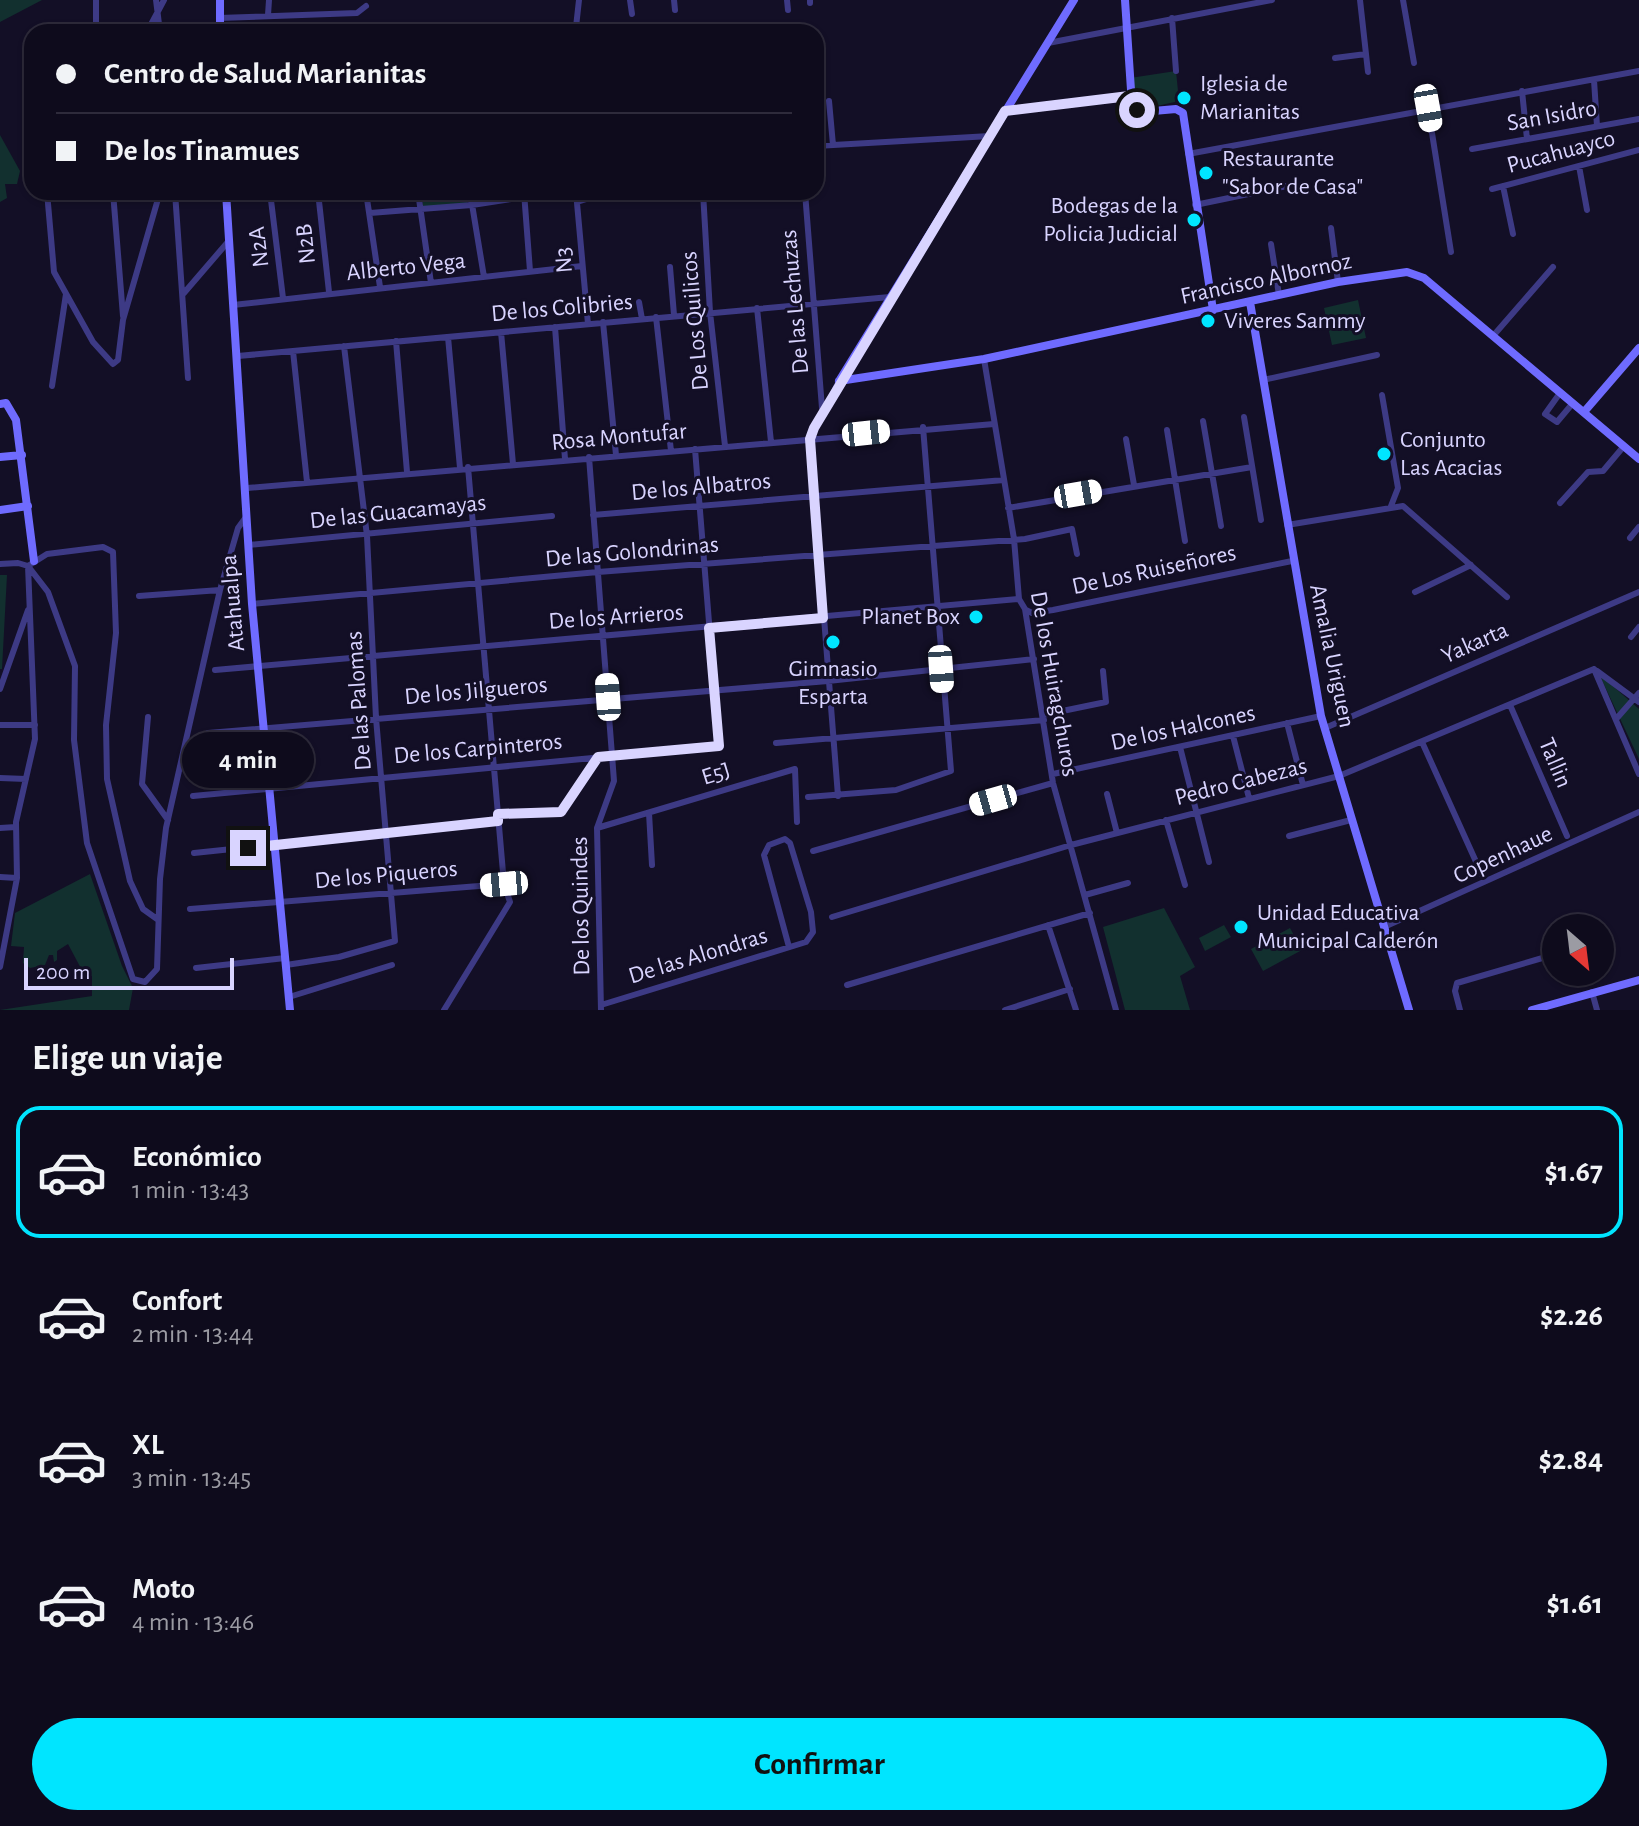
<!DOCTYPE html>
<html lang="es">
<head>
<meta charset="utf-8">
<style>
	:root { --surface:#0e0b1c; --page:#171425; --text:#f1f3f6; --muted:#9b9ba3; --line:#2e2b3b; --accent:#00e5ff }
	body { margin:0; font-family:"Alegreya Sans",sans-serif; background:var(--page); color:var(--text); height:100vh; display:flex; flex-direction:column; font-size:30px; white-space:nowrap }
	* { box-sizing:border-box; margin:0 }
	p { font-size:26px; color:var(--muted) }
	.icon { flex:none; width:44px; height:44px; fill:none; stroke:currentColor; stroke-width:2; stroke-linecap:round; stroke-linejoin:round }
	.map { position:relative; height:1010px; overflow:hidden }
	.panel { display:flex; flex-direction:column; background:var(--surface); flex:1 }
	.panel>* { flex:none }
	.banner { position:absolute; left:24px; top:24px; width:800px; height:176px; border-radius:24px; box-shadow:0 2px 6px #0004,0 0 0 2px var(--line); display:grid; align-content:center; height:176px; padding:0 32px; background:var(--surface) }
	.needle { width:52px; rotate:152deg }
	.tools { position:absolute; left:1542px; top:914px; display:grid; gap:16px }
	.tools a { display:grid; place-items:center; width:72px; height:72px; border-radius:50%; background:var(--surface); box-shadow:0 2px 6px #0004,0 0 0 2px var(--line); font-size:40px }
	.scale { position:absolute; left:24px; bottom:20px; width:210px; box-sizing:border-box; padding-left:8px; border:4px solid #d9d4ff; border-top:0; font-size:22px; line-height:28px; white-space:nowrap; color:#d9d4ff; -webkit-text-stroke:6px #130f26; paint-order:stroke }
	.end { position:absolute; width:36px; height:36px; margin:-18px; border:10px solid #d9d4ff; background:#111; box-shadow:0 0 0 4px #111 }
	.from { border-radius:50% }
	.bubble { position:absolute; height:56px; border-radius:28px; background:var(--surface); box-shadow:0 2px 6px #0004,0 0 0 2px var(--line); font-size:26px; font-weight:700; line-height:56px; text-align:center }
	.car { position:absolute; width:24px; height:48px; margin:-24px -12px; border-radius:10px; box-shadow:0 0 6px 2px #0007; background:linear-gradient(#fff 24%,#345 0 40%,#fff 0 76%,#345 0 86%,#fff 0) }
	.banner b { display:flex; align-items:center; gap:28px; height:76px; font-size:30px }
	.banner b+b { border-top:2px solid var(--line) }
	.banner i { width:20px; height:20px; background:var(--text) }
	ul { padding:0; list-style:none }
	li { display:flex; align-items:center; gap:24px; height:132px; margin:0 16px 12px; padding:0 16px; border:4px solid transparent; border-radius:24px }
	li div { flex:1 }
	li b { display:block; font-size:30px }
	li em { font-style:normal; font-weight:700 }
	li.current { border-color:var(--accent) }
	li>.icon { width:72px; height:72px; stroke-width:1.5 }
	h2 { padding:0 32px; font-size:36px; line-height:96px }
	.cta { display:flex; gap:16px; margin-top:auto; padding:16px 32px }
	.cta a { flex:1; height:92px; border-radius:48px; background:var(--accent); color:#111; font-size:32px; font-weight:700; line-height:92px; text-align:center }
	.map>svg:first-child { display:block }
	.green { fill:#12302f }
	.lines { fill:none; stroke-linecap:round; stroke-linejoin:round }
	.street { stroke:#3d3a85; stroke-width:6 }
	.secondary { stroke:#6f6bff; stroke-width:8 }
	.route { stroke:#d9d4ff; stroke-width:10 }
	.poi-dot { fill:#00e5ff; stroke:#130f26; stroke-width:3 }
	.labels { text-anchor:middle; dominant-baseline:central; stroke-width:6; stroke-linejoin:round; paint-order:stroke }
	.poi-label { font-size:24px; fill:#d9d4ff; stroke:#130f26; text-anchor:start }
	.street-label { font-size:24px; fill:#d9d4ff; stroke:#130f26 }
</style>
</head>
<body>
<div class="map">
<svg width="1639" height="1010" viewBox="0 0 1639 1010">
	<rect width="100%" height="100%" fill="#130f26"/>
	<!-- green -->
	<path class="green" d="M0,0H42L0,22Z
		M1176,71L1179,101L1148,108L1134,104L1130,78Z
		M0,135L20,171L17,184H5L7,198L0,202Z
		M421,192H466L467,203L423,207Z
		M1358,300L1366,338L1332,345L1324,308Z
		M0,575H7L2,669H0Z
		M1599,674L1639,709V759Z
		M90,874L122,966L133,988L129,1010H0L92,996V976H85L68,944L57,951V960L54,962L53,955H49L45,965L30,968L23,963L24,947L11,946L15,913Z
		M1164,908L1195,967L1180,976L1190,1010H1125L1103,927Z
		M1224,925L1231,937L1205,951L1199,938Z
		M1290,928L1302,950L1263,971L1251,949Z"/>
	<g class="lines">
		<!-- street -->
		<path class="street" d="M96,0V32
			M156,0L160,32
			M630,0L632,14
			M674,0L675,10
			M787,0L788,10
			M810,0V3
			M1360,0L1368,72
			M1403,0L1414,63
			M268,15L269,0
			M219,18L357,13L366,6
			M1172,18L1176,71
			M147,32L164,0
			M543,32L576,27L579,0
			M1048,43L1272,0
			M1335,58L1366,54
			M1594,80L1597,126
			M1522,91L1527,139
			M829,101L833,145
			M1428,108L1451,252
			M1006,111L1129,96
			M816,146L990,136
			M1472,149L1639,119
			M1188,154L1639,71
			M1579,166L1587,210
			M1503,186L1513,234
			M1492,189L1639,150
			M47,192L54,272L93,342L113,364L118,360L123,320L160,192
			M113,192L123,316
			M175,192L188,378
			M270,192L283,298
			M318,192L329,292
			M366,192L380,287
			M418,192L431,283
			M470,192L484,277
			M524,192L530,271
			M576,192L588,324
			M703,192L710,312L725,446
			M805,192L822,408
			M577,202L609,192
			M1195,205L1287,186
			M370,213L472,205L558,192
			M1331,228L1338,282
			M1271,244L1279,295
			M670,267L674,315
			M184,293L227,243
			M639,302L642,319
			M233,305L582,266
			M757,308L771,442
			M692,314L697,297L696,261
			M656,317L671,451
			M603,322L616,455
			M555,327L565,459
			M501,332L513,464
			M1493,336L1553,267
			M448,337L460,468
			M396,341L407,472
			M293,351L307,482
			M238,356L890,297
			M984,359L1014,539L1019,599L1025,609L1053,783L1116,1010
			M1263,380L1377,355
			M52,386L66,294
			M1560,393L1545,414L1557,422L1573,403
			M1382,395L1398,488L1391,506
			M1244,417L1261,520
			M1203,421L1221,526
			M1167,430L1185,541
			M1126,439L1134,485
			M589,457L614,781L597,828L601,1010
			M247,488L994,424
			M1560,503L1588,472L1603,471L1624,446
			M1008,508L1252,467
			M593,515L1004,480
			M1287,525L1403,506L1507,597
			M1630,538L1639,527
			M248,545L552,516
			M0,564L18,563L28,566L47,554L103,547L113,552L116,633L106,725L107,779L130,881L143,909L157,919
			M1415,592L1471,565
			M139,596L220,590
			M252,604L598,572L1025,539L1072,529L1077,554
			M1026,610L1032,613L1053,610L1292,561
			M1631,637L1639,627
			M1594,669L1639,774
			M215,670L1019,599
			M1597,671L1639,702
			M0,689L28,610
			M1510,705L1567,836
			M1043,715L1106,702L1103,671
			M148,717L142,784L168,820
			M1617,718L1639,693
			M1287,723L1303,785
			M0,725H35
			M1325,728L1639,592
			M208,733L828,681L1034,659
			M1233,736L1249,798
			M1422,742L1482,875
			M776,743L1044,720
			M1180,747L1209,862
			M1053,774L1321,716
			M0,778L26,779
			M1107,794L1117,833
			M193,796L719,746L695,449
			M838,796L810,439L839,381
			M808,797L896,790L951,771L923,427
			M649,813L652,865
			M498,814L561,812L598,757
			M1166,820L1185,885
			M0,828L16,827
			M597,828L795,769L797,822
			M1289,836L1351,820
			M813,851L1053,783
			M194,853L498,821
			M0,877L17,878
			M1085,895L1128,883
			M190,909L504,884
			M832,917L1071,845L1339,776L1594,669
			M1048,925L1076,1010
			M1384,927L1639,812
			M286,965L339,957L395,941L376,718L367,536L344,346
			M0,967L17,878L16,822L35,739L28,566L48,592L75,666L74,740L87,843L133,979L145,982L157,969L160,879L166,828L220,590L238,528L246,517
			M196,968L285,958
			M847,985L1090,913
			M1592,992L1597,1010
			M289,997L392,965
			M601,1005L806,942L813,932L811,912L790,843L785,839L769,845L764,855L789,947
			M444,1010L510,902L504,884L468,467
			M1005,1010L1070,989
			M1460,1010L1455,991L1457,983L1556,954"/>
		<!-- secondary -->
		<path class="secondary" d="M1125,0L1132,105L1142,112L1176,109L1183,113L1213,310
			M220,32V0
			M226,192L252,604L290,1010
			M1250,302L1321,716L1409,1010
			M839,381L984,359L1338,282L1407,272L1424,278L1639,459
			M839,381L1074,0
			M0,404L6,403L16,420L34,561
			M1584,412L1639,348
			M0,457L22,455
			M0,510L28,506
			M1532,1010L1639,980"/>
	</g>
	<g class="lines">
		<!-- route -->
		<path class="route" d="M248,848L498,821V814L561,812L598,757L719,746L709,628L823,618L810,439L814,428L1005,111L1129,96L1137,110"/>
	</g>
	<!-- markers -->
	<g class="poi-dot">
		<circle cx="1184" cy="98" r="8"/>
		<circle cx="1206" cy="173" r="8"/>
		<circle cx="1194" cy="220" r="8"/>
		<circle cx="1208" cy="321" r="8"/>
		<circle cx="1384" cy="454" r="8"/>
		<circle cx="976" cy="617" r="8"/>
		<circle cx="833" cy="642" r="8"/>
		<circle cx="1241" cy="927" r="8"/>
	</g>
	<g class="labels">
		<!-- poi labels -->
		<g class="poi-label">
			<text x="1200" y="84">Iglesia de<tspan x="1200" dy="28">Marianitas</tspan></text>
			<text x="1222" y="159">Restaurante<tspan x="1222" dy="28">"Sabor de Casa"</tspan></text>
			<text x="1178" y="206" text-anchor="end">Bodegas de la<tspan x="1178" dy="28">Policia Judicial</tspan></text>
			<text x="1224" y="321">Viveres Sammy</text>
			<text x="1400" y="440">Conjunto<tspan x="1400" dy="28">Las Acacias</tspan></text>
			<text x="960" y="617" text-anchor="end">Planet Box</text>
			<text x="833" y="669" text-anchor="middle">Gimnasio<tspan x="833" dy="28">Esparta</tspan></text>
			<text x="1257" y="913">Unidad Educativa<tspan x="1257" dy="28">Municipal Calderón</tspan></text>
		</g>
		<!-- street labels -->
		<g class="street-label">
			<text transform="translate(1552 116) rotate(-10)">San Isidro</text>
			<text transform="translate(1561 152) rotate(-15)">Pucahuayco</text>
			<text transform="translate(306 244) rotate(-96)">N2B</text>
			<text transform="translate(259 247) rotate(-97)">N2A</text>
			<text transform="translate(564 260) rotate(-95)">N3</text>
			<text transform="translate(406 267) rotate(-6)">Alberto Vega</text>
			<text transform="translate(1266 279) rotate(-12)">Francisco Albornoz</text>
			<text transform="translate(795 302) rotate(-95)">De las Lechuzas</text>
			<text transform="translate(562 308) rotate(-5)">De los Colibries</text>
			<text transform="translate(695 321) rotate(-95)">De Los Quilicos</text>
			<text transform="translate(619 437) rotate(-5)">Rosa Montufar</text>
			<text transform="translate(701 487) rotate(-5)">De los Albatros</text>
			<text transform="translate(398 512) rotate(-6)">De las Guacamayas</text>
			<text transform="translate(632 552) rotate(-5)">De las Golondrinas</text>
			<text transform="translate(1154 570) rotate(-12)">De Los Ruiseñores</text>
			<text transform="translate(233 603) rotate(-95)">Atahualpa</text>
			<text transform="translate(616 617) rotate(-4)">De los Arrieros</text>
			<text transform="translate(1475 643) rotate(-24)">Yakarta</text>
			<text transform="translate(1332 656) rotate(78)">Amalia Uriguen</text>
			<text transform="translate(1054 684) rotate(80)">De los Huiragchuros</text>
			<text transform="translate(476 691) rotate(-5)">De los Jilgueros</text>
			<text transform="translate(359 701) rotate(-94)">De las Palomas</text>
			<text transform="translate(1183 728) rotate(-12)">De los Halcones</text>
			<text transform="translate(478 749) rotate(-5)">De los Carpinteros</text>
			<text transform="translate(1555 763) rotate(67)">Tallin</text>
			<text transform="translate(716 774) rotate(-17)">E5J</text>
			<text transform="translate(1241 782) rotate(-14)">Pedro Cabezas</text>
			<text transform="translate(1503 855) rotate(-25)">Copenhaue</text>
			<text transform="translate(386 875) rotate(-5)">De los Piqueros</text>
			<text transform="translate(581 906) rotate(-91)">De los Quindes</text>
			<text transform="translate(698 956) rotate(-17)">De las Alondras</text>
		</g>
	</g>
</svg>
<div class="tools">
<a><svg class="needle" viewBox="-14 -14 28 28"><path d="M0-13l5 13h-10z" fill="#e53935"/><path d="M0 13l5-13h-10z" fill="#9b9ba3"/></svg></a>
</div>
<div class="scale">200 m</div>
<i class="end from" style="left:1137px;top:110px"></i>
<i class="end" style="left:248px;top:848px"></i>
<div class="bubble" style="left:182px;top:732px;width:132px">4 min</div>
<i class="car" style="left:1428px;top:108px;rotate:170deg"></i>
<i class="car" style="left:866px;top:433px;rotate:84deg"></i>
<i class="car" style="left:1078px;top:494px;rotate:80deg"></i>
<i class="car" style="left:941px;top:669px;rotate:176deg"></i>
<i class="car" style="left:608px;top:697px;rotate:356deg"></i>
<i class="car" style="left:993px;top:800px;rotate:254deg"></i>
<i class="car" style="left:504px;top:884px;rotate:265deg"></i>
<div class="banner">
<b><i class="from"></i>Centro de Salud Marianitas</b>
<b><i></i>De los Tinamues</b>
</div>
</div>
<section class="panel">
<h2>Elige un viaje</h2>
<ul>
<li class="current"><svg class="icon" aria-label="car" viewBox="0 0 24 24"><path d="M5 17H2v-5l4-1 3-4h7l3 4 3 1v5h-3M9 17h6M6 11h13"/><circle cx="7" cy="17" r="2"/><circle cx="17" cy="17" r="2"/></svg><div><b>Económico</b><p>1 min · 13:43</p></div><em>$1.67</em></li>
<li><svg class="icon" aria-label="car" viewBox="0 0 24 24"><path d="M5 17H2v-5l4-1 3-4h7l3 4 3 1v5h-3M9 17h6M6 11h13"/><circle cx="7" cy="17" r="2"/><circle cx="17" cy="17" r="2"/></svg><div><b>Confort</b><p>2 min · 13:44</p></div><em>$2.26</em></li>
<li><svg class="icon" aria-label="car" viewBox="0 0 24 24"><path d="M5 17H2v-5l4-1 3-4h7l3 4 3 1v5h-3M9 17h6M6 11h13"/><circle cx="7" cy="17" r="2"/><circle cx="17" cy="17" r="2"/></svg><div><b>XL</b><p>3 min · 13:45</p></div><em>$2.84</em></li>
<li><svg class="icon" aria-label="car" viewBox="0 0 24 24"><path d="M5 17H2v-5l4-1 3-4h7l3 4 3 1v5h-3M9 17h6M6 11h13"/><circle cx="7" cy="17" r="2"/><circle cx="17" cy="17" r="2"/></svg><div><b>Moto</b><p>4 min · 13:46</p></div><em>$1.61</em></li>
</ul>
<div class="cta"><a>Confirmar</a></div>
</section>
</body>
</html>
